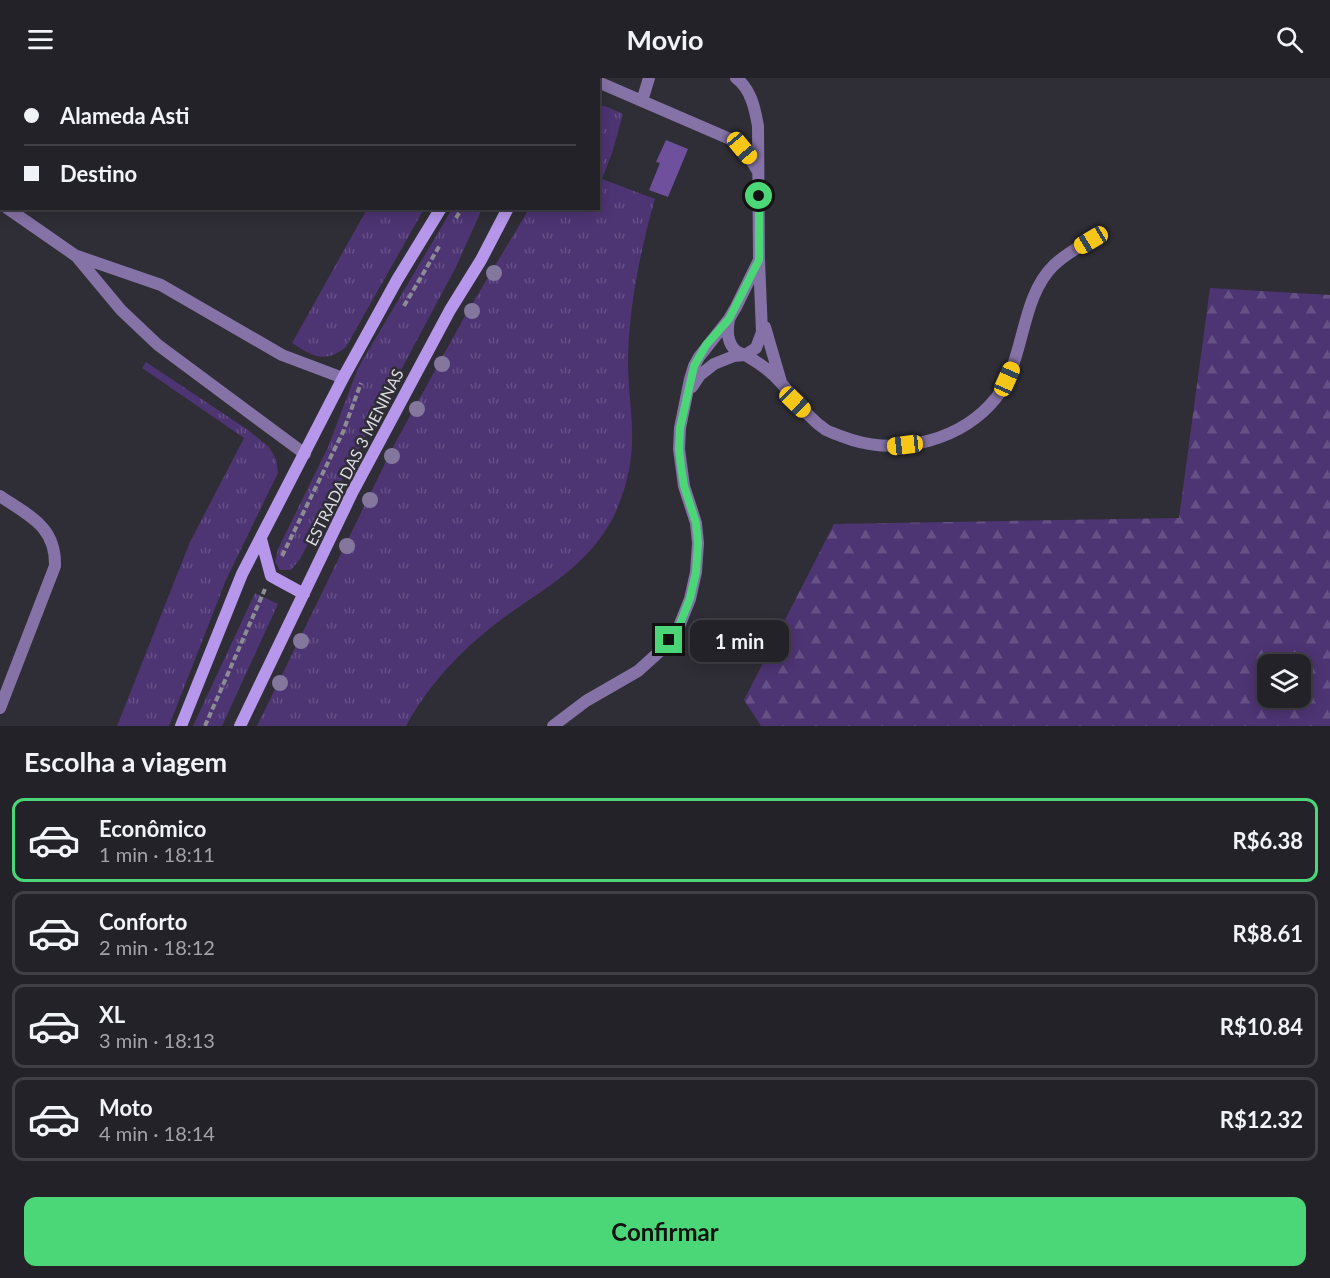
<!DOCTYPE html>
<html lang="pt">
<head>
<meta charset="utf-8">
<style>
	:root { --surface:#232228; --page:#2b2a30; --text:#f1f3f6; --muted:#a3a4a8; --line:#403f45; --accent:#4bd677 }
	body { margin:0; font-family:Lato,sans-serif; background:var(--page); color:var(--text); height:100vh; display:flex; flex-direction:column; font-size:22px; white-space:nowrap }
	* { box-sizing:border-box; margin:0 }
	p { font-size:20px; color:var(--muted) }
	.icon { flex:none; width:33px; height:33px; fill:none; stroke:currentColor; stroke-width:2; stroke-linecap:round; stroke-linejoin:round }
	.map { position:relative; height:648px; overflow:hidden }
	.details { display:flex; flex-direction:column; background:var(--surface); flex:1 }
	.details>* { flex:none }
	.top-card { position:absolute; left:0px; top:0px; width:600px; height:132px; box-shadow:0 3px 15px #0003,0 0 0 2px var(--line); display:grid; align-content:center; height:132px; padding:0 24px; background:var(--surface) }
	.fabs { position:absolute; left:1257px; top:576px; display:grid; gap:12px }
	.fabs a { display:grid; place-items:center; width:54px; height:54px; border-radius:12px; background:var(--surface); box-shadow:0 3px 15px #0003,0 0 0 2px var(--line); font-size:30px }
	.end { position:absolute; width:27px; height:27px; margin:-14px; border:8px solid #4bd677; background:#111; box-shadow:0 0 0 3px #111 }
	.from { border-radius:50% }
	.bubble { position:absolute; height:42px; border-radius:12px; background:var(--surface); box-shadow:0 3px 15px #0003,0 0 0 2px var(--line); font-size:20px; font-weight:700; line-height:42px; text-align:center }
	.car { position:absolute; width:18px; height:36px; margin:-18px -9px; border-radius:8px; box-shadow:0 0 4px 2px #0007; background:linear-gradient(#f5c518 24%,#345 0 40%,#f5c518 0 76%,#345 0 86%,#f5c518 0) }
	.top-card b { display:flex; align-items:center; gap:21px; height:57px; font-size:22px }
	.top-card b+b { border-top:2px solid var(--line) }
	.top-card i { width:15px; height:15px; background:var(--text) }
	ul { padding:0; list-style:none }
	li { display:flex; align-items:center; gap:18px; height:84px; margin:0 12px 9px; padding:0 12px; border:3px solid var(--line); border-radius:12px }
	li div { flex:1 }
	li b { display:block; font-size:22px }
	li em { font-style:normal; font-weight:700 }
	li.on { border-color:var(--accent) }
	li>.icon { width:54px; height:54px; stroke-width:1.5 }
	h2 { padding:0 24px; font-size:27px; line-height:72px }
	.button { display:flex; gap:12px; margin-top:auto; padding:12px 24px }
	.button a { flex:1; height:69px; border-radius:12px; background:var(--accent); color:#111; font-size:24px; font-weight:700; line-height:69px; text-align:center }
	header { display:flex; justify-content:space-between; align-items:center; height:78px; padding:0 24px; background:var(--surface); font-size:27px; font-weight:700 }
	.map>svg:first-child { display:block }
	.grass { fill:url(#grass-tufts) }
	.forest { fill:url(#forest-firs); fill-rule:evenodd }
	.building { fill:#6e509c }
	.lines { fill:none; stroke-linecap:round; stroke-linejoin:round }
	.path { stroke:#8d8c92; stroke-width:4; stroke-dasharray:6 3; stroke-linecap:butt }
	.street { stroke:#8572a6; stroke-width:12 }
	.secondary { stroke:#b697eb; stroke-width:12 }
	.tree { fill:#84779e }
	.route { stroke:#4bd677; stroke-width:8 }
	.labels { text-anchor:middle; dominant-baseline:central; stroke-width:5; stroke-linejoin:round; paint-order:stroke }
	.street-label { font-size:16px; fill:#dedde2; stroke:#2f2d35 }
</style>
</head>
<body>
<header><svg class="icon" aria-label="menu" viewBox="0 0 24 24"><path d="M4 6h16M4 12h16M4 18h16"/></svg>Movio<svg class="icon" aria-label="search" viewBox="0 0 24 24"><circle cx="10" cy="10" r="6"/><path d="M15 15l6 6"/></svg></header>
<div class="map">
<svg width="1330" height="648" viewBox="0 0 1330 648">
	<defs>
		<pattern id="grass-tufts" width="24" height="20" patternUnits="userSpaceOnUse" patternTransform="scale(1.5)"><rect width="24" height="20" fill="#4d3473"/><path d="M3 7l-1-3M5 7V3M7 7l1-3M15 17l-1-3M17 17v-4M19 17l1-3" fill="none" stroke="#665187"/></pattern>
		<pattern id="forest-firs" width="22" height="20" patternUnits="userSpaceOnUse" patternTransform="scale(1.5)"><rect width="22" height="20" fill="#4d3473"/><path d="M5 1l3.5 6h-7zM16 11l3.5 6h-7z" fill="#665187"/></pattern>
	</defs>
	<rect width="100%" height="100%" fill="#2f2d35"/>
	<!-- grass -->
	<path class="grass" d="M599,28H605L623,36L612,75L602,101L655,121C640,173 628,233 628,287C629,335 639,363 624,412C620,422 617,433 612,442C585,489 548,508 506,538C466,567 430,604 406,648H257L394,367L466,236L529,131L598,130Z
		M367,131H424L346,269C325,286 312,278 292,265Z
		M452,131H482L456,189L300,481L291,492H280L275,484L278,471L328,369L358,290Z
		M146,284L248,352L269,369L276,381L278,395L226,502L169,648H117L190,464L244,360L142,290Z
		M255,515L278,526L222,648H193Z"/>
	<!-- forest -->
	<path class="forest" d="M1210,210L1330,217V648H761L744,622L834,446L1179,440ZM1268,586H1300V620H1268Z"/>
	<!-- building -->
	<path class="building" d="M666,62L688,71L668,119L649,112L660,85L656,84Z"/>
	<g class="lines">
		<!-- path -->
		<path class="path" d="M527,2L528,0
			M456,140L462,130
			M404,228L440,167
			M282,478L343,354L361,305
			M205,648L265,511"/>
		<!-- street -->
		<path class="street" d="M246,0L248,2
			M598,4L730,61C742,70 750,78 757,92
			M642,23L649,0
			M7,130L76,178L121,232L158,267L305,376
			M77,178L161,207L282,277L343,300
			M729,242C727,252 727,264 735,272C738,275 743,276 747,278C759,285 773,295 782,306C796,322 808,340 826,352C834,356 844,359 852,362C902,377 962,362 996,320C1026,282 1019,221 1054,187C1065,177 1078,169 1091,162
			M765,249L781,304
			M692,309L700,297L714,286L734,278L745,277L756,270L762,254L759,182L758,48C755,31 751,11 736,0
			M0,418C29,438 56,448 55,488L0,630
			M553,648L586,623L638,593L659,574L678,551L690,521L696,494L698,465L696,445L684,408L679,371L680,350L690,301L694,288L699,279L729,241L736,229L759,182"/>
		<!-- secondary -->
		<path class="secondary" d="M506,2V0
			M569,2V0
			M261,461L271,498L304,516
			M181,648L242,496L343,300L397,202L441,130
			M240,648L352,415L450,232L481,182L508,130"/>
	</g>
	<!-- trees -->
	<g class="tree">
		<circle cx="494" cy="195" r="8"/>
		<circle cx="472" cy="233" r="8"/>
		<circle cx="442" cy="286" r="8"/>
		<circle cx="417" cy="331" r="8"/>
		<circle cx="392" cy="378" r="8"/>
		<circle cx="370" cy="422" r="8"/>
		<circle cx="347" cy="468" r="8"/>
		<circle cx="301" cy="563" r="8"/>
		<circle cx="280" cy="605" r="8"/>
	</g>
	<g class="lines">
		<!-- route -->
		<path class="route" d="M669,562L678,551L690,520L696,494L698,465L696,445L684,408L681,389L679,371L680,350L694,288L706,267L729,241L759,182V118"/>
	</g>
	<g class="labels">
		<!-- street labels -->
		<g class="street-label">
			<text transform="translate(354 379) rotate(-63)">ESTRADA DAS 3 MENINAS</text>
		</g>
	</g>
</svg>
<div class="fabs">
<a><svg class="icon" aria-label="layers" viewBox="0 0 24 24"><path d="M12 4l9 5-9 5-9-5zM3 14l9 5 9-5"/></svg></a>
</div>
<i class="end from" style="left:759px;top:118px"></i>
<i class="end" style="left:669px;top:562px"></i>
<div class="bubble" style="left:690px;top:542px;width:99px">1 min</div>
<i class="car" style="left:742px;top:70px;rotate:140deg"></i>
<i class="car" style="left:1091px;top:162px;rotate:239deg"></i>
<i class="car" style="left:1007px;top:301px;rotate:24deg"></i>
<i class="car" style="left:795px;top:324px;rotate:134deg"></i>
<i class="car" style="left:905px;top:367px;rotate:263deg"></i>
<div class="top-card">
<b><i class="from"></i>Alameda Asti</b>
<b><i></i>Destino</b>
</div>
</div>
<section class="details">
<h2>Escolha a viagem</h2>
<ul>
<li class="on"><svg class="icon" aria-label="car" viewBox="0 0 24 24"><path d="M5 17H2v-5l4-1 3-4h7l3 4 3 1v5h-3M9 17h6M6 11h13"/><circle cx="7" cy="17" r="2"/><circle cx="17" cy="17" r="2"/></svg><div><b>Econômico</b><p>1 min · 18:11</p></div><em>R$6.38</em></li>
<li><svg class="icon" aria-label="car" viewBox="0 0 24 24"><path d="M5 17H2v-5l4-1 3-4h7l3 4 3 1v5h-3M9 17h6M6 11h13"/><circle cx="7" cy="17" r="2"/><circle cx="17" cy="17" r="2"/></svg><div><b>Conforto</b><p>2 min · 18:12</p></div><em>R$8.61</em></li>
<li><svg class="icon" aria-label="car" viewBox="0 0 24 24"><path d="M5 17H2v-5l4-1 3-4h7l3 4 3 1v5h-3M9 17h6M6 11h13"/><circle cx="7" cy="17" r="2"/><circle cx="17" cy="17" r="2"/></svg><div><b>XL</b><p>3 min · 18:13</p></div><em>R$10.84</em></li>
<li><svg class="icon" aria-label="car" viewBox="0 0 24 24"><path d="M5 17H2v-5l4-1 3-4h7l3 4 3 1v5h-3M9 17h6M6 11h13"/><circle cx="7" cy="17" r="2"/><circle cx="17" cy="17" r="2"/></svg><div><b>Moto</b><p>4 min · 18:14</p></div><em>R$12.32</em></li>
</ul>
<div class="button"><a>Confirmar</a></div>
</section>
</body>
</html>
